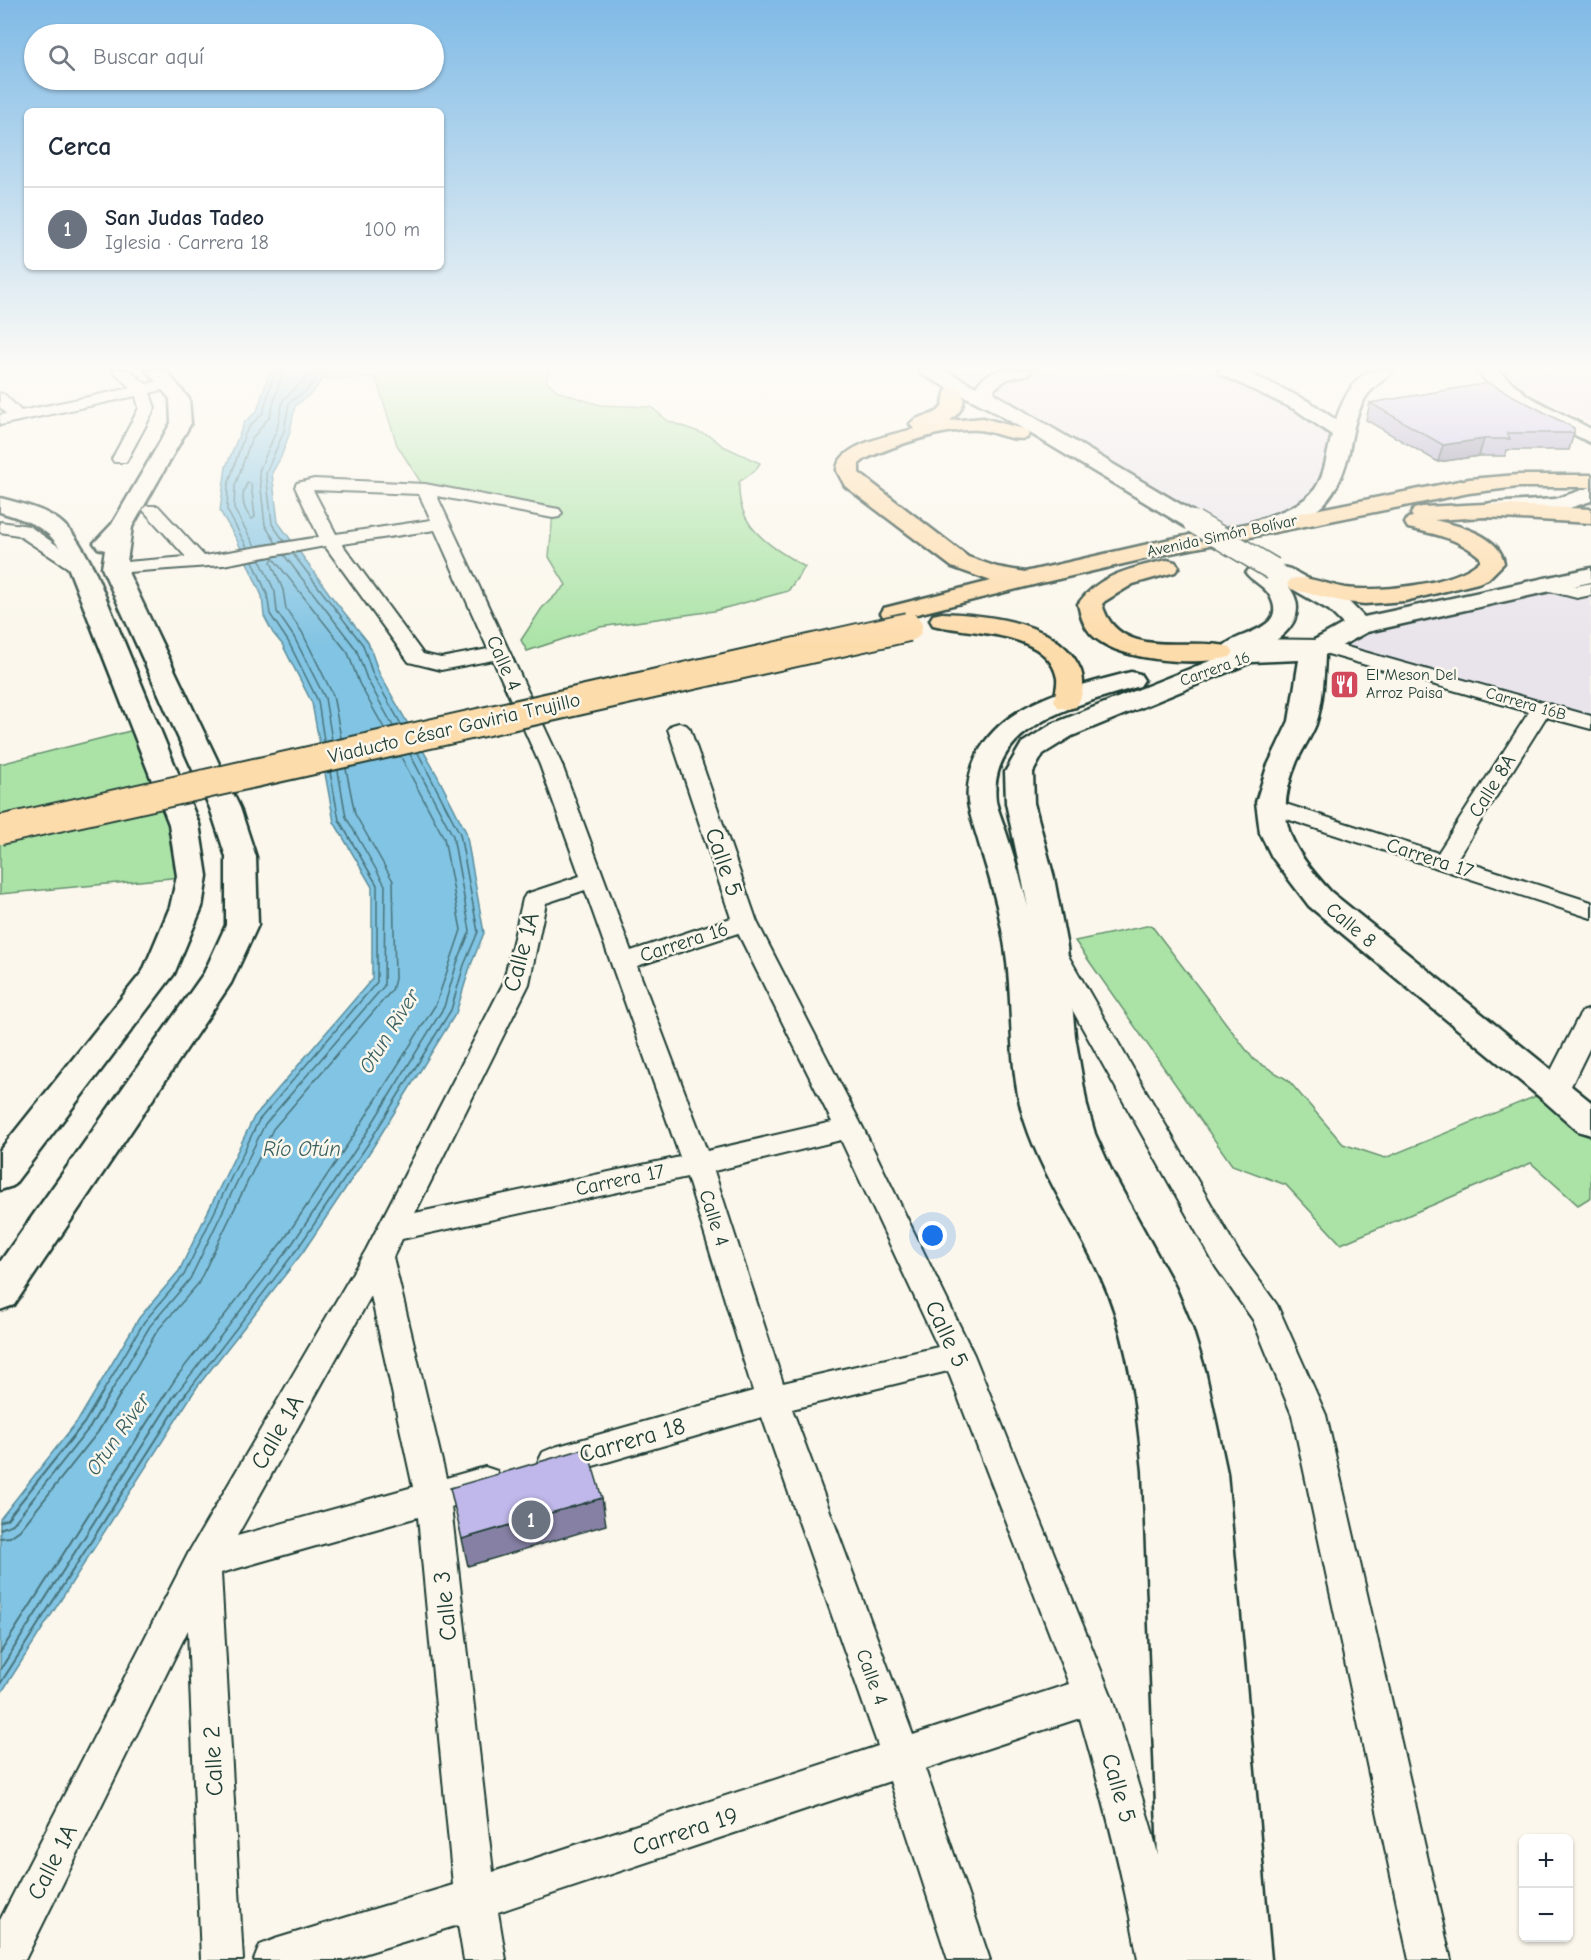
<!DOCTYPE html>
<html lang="es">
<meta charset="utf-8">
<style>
body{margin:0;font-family:"Comic Neue",sans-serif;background:#f2f2f3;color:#1f2937}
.controls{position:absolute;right:18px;bottom:18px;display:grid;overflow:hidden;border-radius:9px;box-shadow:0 2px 4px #0004}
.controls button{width:54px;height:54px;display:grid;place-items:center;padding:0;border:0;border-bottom:2px solid #e0e1e3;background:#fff;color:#1f2937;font:30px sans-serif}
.you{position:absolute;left:933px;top:1236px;width:21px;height:21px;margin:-15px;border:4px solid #fff;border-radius:50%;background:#1a73e8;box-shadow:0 0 0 9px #1a73e833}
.badge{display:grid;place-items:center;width:39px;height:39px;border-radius:50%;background:#d1495b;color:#fff;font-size:20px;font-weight:700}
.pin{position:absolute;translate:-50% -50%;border:3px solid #fff;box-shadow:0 2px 6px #0006}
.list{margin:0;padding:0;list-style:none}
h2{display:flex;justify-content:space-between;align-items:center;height:78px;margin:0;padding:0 24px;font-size:26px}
h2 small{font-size:20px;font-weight:400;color:#747a83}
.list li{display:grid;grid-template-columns:39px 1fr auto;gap:18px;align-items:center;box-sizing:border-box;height:84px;padding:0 24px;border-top:2px solid #e0e1e3}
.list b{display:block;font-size:22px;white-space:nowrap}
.list p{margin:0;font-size:20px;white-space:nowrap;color:#747a83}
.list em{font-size:20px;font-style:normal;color:#747a83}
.icon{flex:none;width:33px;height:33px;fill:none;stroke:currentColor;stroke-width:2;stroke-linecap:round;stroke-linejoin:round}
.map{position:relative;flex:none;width:1591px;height:1960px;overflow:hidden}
.search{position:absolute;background:#fff;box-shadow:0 2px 4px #0004;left:24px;top:24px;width:420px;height:66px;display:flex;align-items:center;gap:15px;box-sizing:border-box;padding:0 21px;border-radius:33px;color:#747a83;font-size:22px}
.panel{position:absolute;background:#fff;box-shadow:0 2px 4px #0004;left:24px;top:108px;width:420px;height:162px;border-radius:9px}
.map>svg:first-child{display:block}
.built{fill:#e9e4eb}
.green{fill:#abe3a7;stroke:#65906e;stroke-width:1.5}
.water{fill:#82c4e3;stroke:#5a8e9d;stroke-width:1.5}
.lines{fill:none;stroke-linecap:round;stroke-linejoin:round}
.shore-far1{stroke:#47737a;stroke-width:1.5}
.shore{stroke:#47737a;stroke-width:2}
.street-casing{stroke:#1f3d34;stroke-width:4}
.secondary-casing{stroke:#1f3d34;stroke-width:5}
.primary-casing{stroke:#1f3d34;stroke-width:5}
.street{fill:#fbf7ec;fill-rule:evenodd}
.secondary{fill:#fbf7ec;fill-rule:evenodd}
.primary{fill:#fddcac;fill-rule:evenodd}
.secondary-bridge-casing{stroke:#1f3d34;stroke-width:25;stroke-linecap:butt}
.primary-bridge-casing{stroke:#1f3d34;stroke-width:32;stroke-linecap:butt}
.secondary-bridge{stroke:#fbf7ec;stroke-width:22}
.primary-bridge{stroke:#fddcac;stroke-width:28}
.wall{fill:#a59ec9;stroke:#1f3d34;stroke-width:1.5}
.shaded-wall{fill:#8681a4;stroke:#1f3d34;stroke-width:1.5}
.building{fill:#c0b8ea;stroke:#1f3d34;stroke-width:1.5}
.labels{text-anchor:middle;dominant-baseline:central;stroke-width:5;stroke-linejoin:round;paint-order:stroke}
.far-street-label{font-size:16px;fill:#1f3d34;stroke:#fbf7ec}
.far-poi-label{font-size:16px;fill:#1f3d34;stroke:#fbf7ec;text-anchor:start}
.street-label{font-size:20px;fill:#1f3d34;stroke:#fbf7ec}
.water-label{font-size:21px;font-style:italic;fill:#385f60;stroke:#fbf7ec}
.near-street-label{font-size:24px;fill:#1f3d34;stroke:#fbf7ec}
</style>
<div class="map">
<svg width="1591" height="1960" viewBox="0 0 1591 1960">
<rect width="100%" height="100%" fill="#fbf7ec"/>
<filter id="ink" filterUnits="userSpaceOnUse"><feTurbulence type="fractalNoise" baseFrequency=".0167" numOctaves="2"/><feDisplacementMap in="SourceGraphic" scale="12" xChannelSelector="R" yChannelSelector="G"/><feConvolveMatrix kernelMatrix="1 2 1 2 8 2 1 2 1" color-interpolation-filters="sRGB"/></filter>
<g filter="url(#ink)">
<path class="built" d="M928,370H1227L1343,434L1320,498L1218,536L986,396L997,376L955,384Z
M1490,370H1591V423Z
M1545,584L1591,589V723L1322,646L1359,626Z"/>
<path class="green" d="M330,370H550L546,381L559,392L600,405L651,407L668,421L710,436L723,446L760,463L755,471L739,482C736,528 770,546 805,567L788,591L714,611L600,627L527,651L521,640L542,608L566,585L549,557L553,513L425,489L397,445L376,378L324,379Z
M146,727L192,876L0,894V764Z
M1151,925L1254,1060L1288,1080L1343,1144L1385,1158L1541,1094L1591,1138V1197L1578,1205L1531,1163L1341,1244L1286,1185L1232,1165L1075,941Z"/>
<path class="water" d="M270,370H330L311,394L295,406L290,432L281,457L272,473L278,522L331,596L368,642L379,673L437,775L466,832L484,933L470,967L456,1013L373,1147L303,1252L197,1387L0,1695V1519L79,1419L139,1318L179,1271L254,1117L372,979V887L334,822L312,703L282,644L273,633L264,616L262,596L237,540L220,511L226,467L244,423L257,411Z"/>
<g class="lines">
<path class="shore-far1" d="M248,482L251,484L255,517L252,519C242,509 240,494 248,482Z
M284,541L272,524L266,473L284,431L289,403L307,390L323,370
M276,543L265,525L259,471L277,429L283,400L314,370
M255,546L234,509L235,486L251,440L270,416L283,370
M247,547L227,510L228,485L244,436L249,427L263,413L275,370
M293,554L363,645L373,675L401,724
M284,555L356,649L367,679L393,726
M260,560L275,592L277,612L294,637L325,698L332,740
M253,561L267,594L270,614L288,641L318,701L324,741
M341,738L333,695L302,632L286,609L283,590L271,562L273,558L348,653L359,683L384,728
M101,1395L144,1322L184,1275L259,1120L377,982V885L339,820L330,772
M109,1395L150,1326L190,1279L265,1124L384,986L385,885L346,817L338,771
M120,1395L157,1331L198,1284L273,1129L392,990L395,979L393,881L355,814L346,769
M165,1395L178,1375L285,1238L354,1135L436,1004L461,930L444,838L401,757
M175,1395L292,1244L362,1140L444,1007L457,963L470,931L453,836L410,754
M185,1395L298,1248L368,1144L451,1010L464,965L478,932L460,834L418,753"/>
<path class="shore" d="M0,1522L7,1519L84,1423L102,1393
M0,1529L13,1524L90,1427L110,1393
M0,1538L10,1537L20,1530L98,1432L121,1393
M0,1653L166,1393
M0,1670L176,1393
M0,1684L186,1393"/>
<defs>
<path id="street" d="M112,370H129L146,384L169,379L177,384L174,387L150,393L155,408L126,462H114L112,459L139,408L136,396L0,425V415L6,414L0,407V393L5,395L21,411L131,388Z
M314,479L425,484L553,508L559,509L562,513L559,517L553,518L437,496L562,765L631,951L731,918L668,729L672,725L679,723L686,725L690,729L757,922L863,1128L974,1355L1111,1695L1151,1827L1170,1902L1180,1960H1138C1124,1877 1103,1798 1080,1718L925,1769L990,1960H948L890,1781L498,1912L506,1960H464L458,1925L344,1960H254L260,1945L275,1939L453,1885L418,1517L221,1573L243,1960H201L188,1630L25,1960H0V1920L190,1550L366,1250L503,984L523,899L526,894L580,876L540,765L493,660L441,670L409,662L325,546L223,565L114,573L108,572L105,568L108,564L114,563L186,557L143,510L146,506H158L204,556L319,537L295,487L297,483ZM313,490L419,494L431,520L336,534ZM435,530L488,649L441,658L423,654L342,544ZM585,890L680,1157L415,1213L529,984L546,903ZM738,933L832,1122L707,1151L637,966ZM841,1140L938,1347L783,1383L714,1171ZM687,1177L753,1391L555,1447L543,1452L538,1462L543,1472L555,1477L762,1417L878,1746L493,1872L451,1507L497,1493L502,1482L497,1471L485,1467L446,1478L393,1257L402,1239ZM371,1296L413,1487L237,1536ZM948,1371L1069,1684L913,1735L792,1409Z
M0,522L29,526L91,569L88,573H76L18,535L0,532Z
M1545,578L1577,586L1591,583V595L1577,598L1538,588L1536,584L1538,580Z
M1249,639L1322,640L1591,716V729L1546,717L1457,859L1591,902V918L1262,811L1259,806L1262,801L1270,799L1438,853L1529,712L1321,652L1242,649L1239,645L1242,641Z
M1053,944L1062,946L1066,952L1238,1251L1277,1305L1326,1415L1451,1960H1409L1292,1415L1253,1320L1216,1267L1040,952L1044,946Z
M1591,1009V1045L1569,1090L1565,1097L1555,1100L1545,1097L1541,1090L1578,1018L1582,1012Z"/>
<path id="secondary" d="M146,370H166L189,399L191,423L132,527L126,568L240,808L256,857L258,925L231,983L14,1305L0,1310V1262L204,973L226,925V857L210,808L102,568L105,550L98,548L94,543L112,524L171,423L170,399Z
M919,370H944L976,387C989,366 1009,370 1031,370L1029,374L1007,379L994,389L995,394L1202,517L1205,522L1202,527L1194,529L1186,527L988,408L921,374Z
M1218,370H1243L1310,402L1336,420C1341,404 1352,380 1368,372C1374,369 1385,370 1392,370C1384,382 1371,387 1364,400C1355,416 1352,435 1349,452C1336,507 1310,522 1257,535L1249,533L1246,528L1249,523C1270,515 1301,508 1315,489C1325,475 1327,452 1332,435L1296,410L1220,374Z
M1477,370H1497L1528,396L1591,429V443L1514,405L1490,386Z
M1591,487V501L1557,512L1491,517L1483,515L1480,510L1483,505L1491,503L1555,499Z
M0,498C55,512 68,518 94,569L199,824L207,876L202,907L174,974L13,1186L0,1190V1150L143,971L170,907L177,876L169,824L63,554C51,528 26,520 0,512Z
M1258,566L1272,572L1282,567L1290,569L1347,600L1364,617L1591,568V582L1367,632L1325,655C1324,678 1323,703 1316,724C1311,737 1303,748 1297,761C1272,820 1291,848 1331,892L1591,1102V1135L1578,1131L1542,1099L1309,906L1272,857L1260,833L1256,802L1267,767L1289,721L1299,660L1252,662L1072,736L1043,754L1033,772L1034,803L1054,878L1067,947L1075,1036L1087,1106L1095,1134L1112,1172L1175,1287L1191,1325L1205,1370L1227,1473L1271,1960H1162L1143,1471C1137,1411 1130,1350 1108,1293C1084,1234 1045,1183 1025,1122C1006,1064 1015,1001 1004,941C999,909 990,878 980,847C976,832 970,817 968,802C966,784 972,763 981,748C1009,700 1081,685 1131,672L1140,674L1144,680L1140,686C1084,703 987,723 996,801C998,811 1003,822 1006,832C1014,857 1022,882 1028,907L1006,803L1005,772L1022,743L1052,724L1227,654L1222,648C1233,632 1290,631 1270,596C1265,586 1253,582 1246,573L1250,568ZM1289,587L1329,610L1343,624L1307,644L1266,646C1290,634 1308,612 1289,587Z"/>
<path id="primary" d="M954,387L961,389C968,401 960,414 949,421L983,418L1027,430L1030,434L1027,438C1011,442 994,431 978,430C944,428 896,445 865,459L859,464V473L968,557L997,567L1025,572L1166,540L1469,479L1518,475H1591V487H1518L1469,493L1166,554L1037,584L893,620L884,618L881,613L884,608L991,581L952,567L845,486L837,471C836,445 894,434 914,429L910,424C917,414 934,418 941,408C945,402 943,395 947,389Z
M1485,504L1591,509V523L1485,517L1434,520C1457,525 1500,535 1504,563L1488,579L1478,583L1405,601L1365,604L1345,602L1291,589L1287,584L1291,579C1308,575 1327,585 1345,588C1380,592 1454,585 1480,561V557C1458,538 1435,534 1408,528L1405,523L1408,518L1413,517L1411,514L1414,509L1422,507Z
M1167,560L1175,562L1179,567L1175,572L1133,584L1105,601L1102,604C1118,662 1188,636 1230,647L1234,652L1230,657C1196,666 1126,661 1098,640C1085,631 1081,618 1078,604C1099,574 1133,568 1167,560Z
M942,613C988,615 1062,622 1081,671C1085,682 1083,697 1076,707L1067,709L1058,707L1054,701C1055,694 1058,685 1057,678C1048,630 968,634 933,625L930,620L933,615Z"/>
</defs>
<use href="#street" class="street-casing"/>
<use href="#secondary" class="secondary-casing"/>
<use href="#primary" class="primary-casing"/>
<use href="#street" class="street"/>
<use href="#secondary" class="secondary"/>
<use href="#primary" class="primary"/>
<defs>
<path id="secondary-bridge" d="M1194,522L1273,569"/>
<path id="primary-bridge" d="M0,830L908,627"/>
</defs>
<use href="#secondary-bridge" class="secondary-bridge-casing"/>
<use href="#primary-bridge" class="primary-bridge-casing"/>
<use href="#secondary-bridge" class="secondary-bridge"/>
<use href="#primary-bridge" class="primary-bridge"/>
</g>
<path class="wall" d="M1370,403L1574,433L1569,450H1507L1505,456H1479L1438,462L1366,420Z"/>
<path class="shaded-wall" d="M1484,439L1479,456L1438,462L1443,445Z
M602,1498L606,1525L468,1566L462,1539Z"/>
<path class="building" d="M1489,383L1574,428V433H1507L1510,439H1484L1443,445L1370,403Z
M587,1448L602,1498L462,1539L450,1488Z"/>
</g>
<linearGradient id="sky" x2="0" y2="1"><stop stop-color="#7fbae6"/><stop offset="0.57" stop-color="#fdfbf6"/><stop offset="1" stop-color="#fdfbf6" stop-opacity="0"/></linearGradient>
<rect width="1591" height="645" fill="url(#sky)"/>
<defs>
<symbol id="restaurant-square" viewBox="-11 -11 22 22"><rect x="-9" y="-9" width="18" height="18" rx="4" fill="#d1495b" stroke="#fbf7ec"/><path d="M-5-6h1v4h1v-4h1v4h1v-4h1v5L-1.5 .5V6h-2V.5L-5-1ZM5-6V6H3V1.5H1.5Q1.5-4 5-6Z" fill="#fff"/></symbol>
</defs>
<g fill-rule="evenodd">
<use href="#restaurant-square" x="1328" y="668" width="33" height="33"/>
</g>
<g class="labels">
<g class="far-street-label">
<text transform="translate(1222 536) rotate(-12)">Avenida Simón Bolívar</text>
<text transform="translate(1215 669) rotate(-20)">Carrera 16</text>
<text transform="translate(1526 704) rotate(16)">Carrera 16B</text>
</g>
<g class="far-poi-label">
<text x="1366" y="675">El Meson Del<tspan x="1366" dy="18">Arroz Paisa</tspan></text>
</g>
<g class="street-label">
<text transform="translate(504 663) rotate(66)">Calle 4</text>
<text transform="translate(454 728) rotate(-13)">Viaducto César Gaviria Trujillo</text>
<text transform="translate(1492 786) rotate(-58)">Calle 8A</text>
<text transform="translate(1430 858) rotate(18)">Carrera 17</text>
<text transform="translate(1351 925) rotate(40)">Calle 8</text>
<text transform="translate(684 942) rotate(-18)">Carrera 16</text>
<text transform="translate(620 1180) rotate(-12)">Carrera 17</text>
<text transform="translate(714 1218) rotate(72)">Calle 4</text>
<text transform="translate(872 1677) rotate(70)">Calle 4</text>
</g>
<g class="water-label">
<text transform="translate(389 1031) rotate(-58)">Otun River</text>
<text x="302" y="1149">Río Otún</text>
<text transform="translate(118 1434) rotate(-55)">Otun River</text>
</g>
<g class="near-street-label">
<text transform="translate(724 862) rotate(71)">Calle 5</text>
<text transform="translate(521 952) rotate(-75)">Calle 1A</text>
<text transform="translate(947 1334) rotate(65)">Calle 5</text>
<text transform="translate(277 1432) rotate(-60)">Calle 1A</text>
<text transform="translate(632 1440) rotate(-16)">Carrera 18</text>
<text transform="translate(445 1606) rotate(-96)">Calle 3</text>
<text transform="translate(213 1761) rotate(-93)">Calle 2</text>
<text transform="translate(1119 1788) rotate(74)">Calle 5</text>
<text transform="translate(685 1831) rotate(-18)">Carrera 19</text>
<text transform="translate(52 1862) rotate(-63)">Calle 1A</text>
</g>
</g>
</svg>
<div class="controls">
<button>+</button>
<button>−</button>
</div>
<div class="you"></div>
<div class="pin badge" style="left:531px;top:1520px;background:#6b7280">1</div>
<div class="search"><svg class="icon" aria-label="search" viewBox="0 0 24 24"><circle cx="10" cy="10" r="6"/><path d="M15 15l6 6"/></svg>Buscar aquí</div>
<section class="panel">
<h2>Cerca<small></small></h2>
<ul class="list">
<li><span class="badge" style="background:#6b7280">1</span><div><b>San Judas Tadeo</b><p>Iglesia · Carrera 18</p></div><em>100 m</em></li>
</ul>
</section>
</div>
